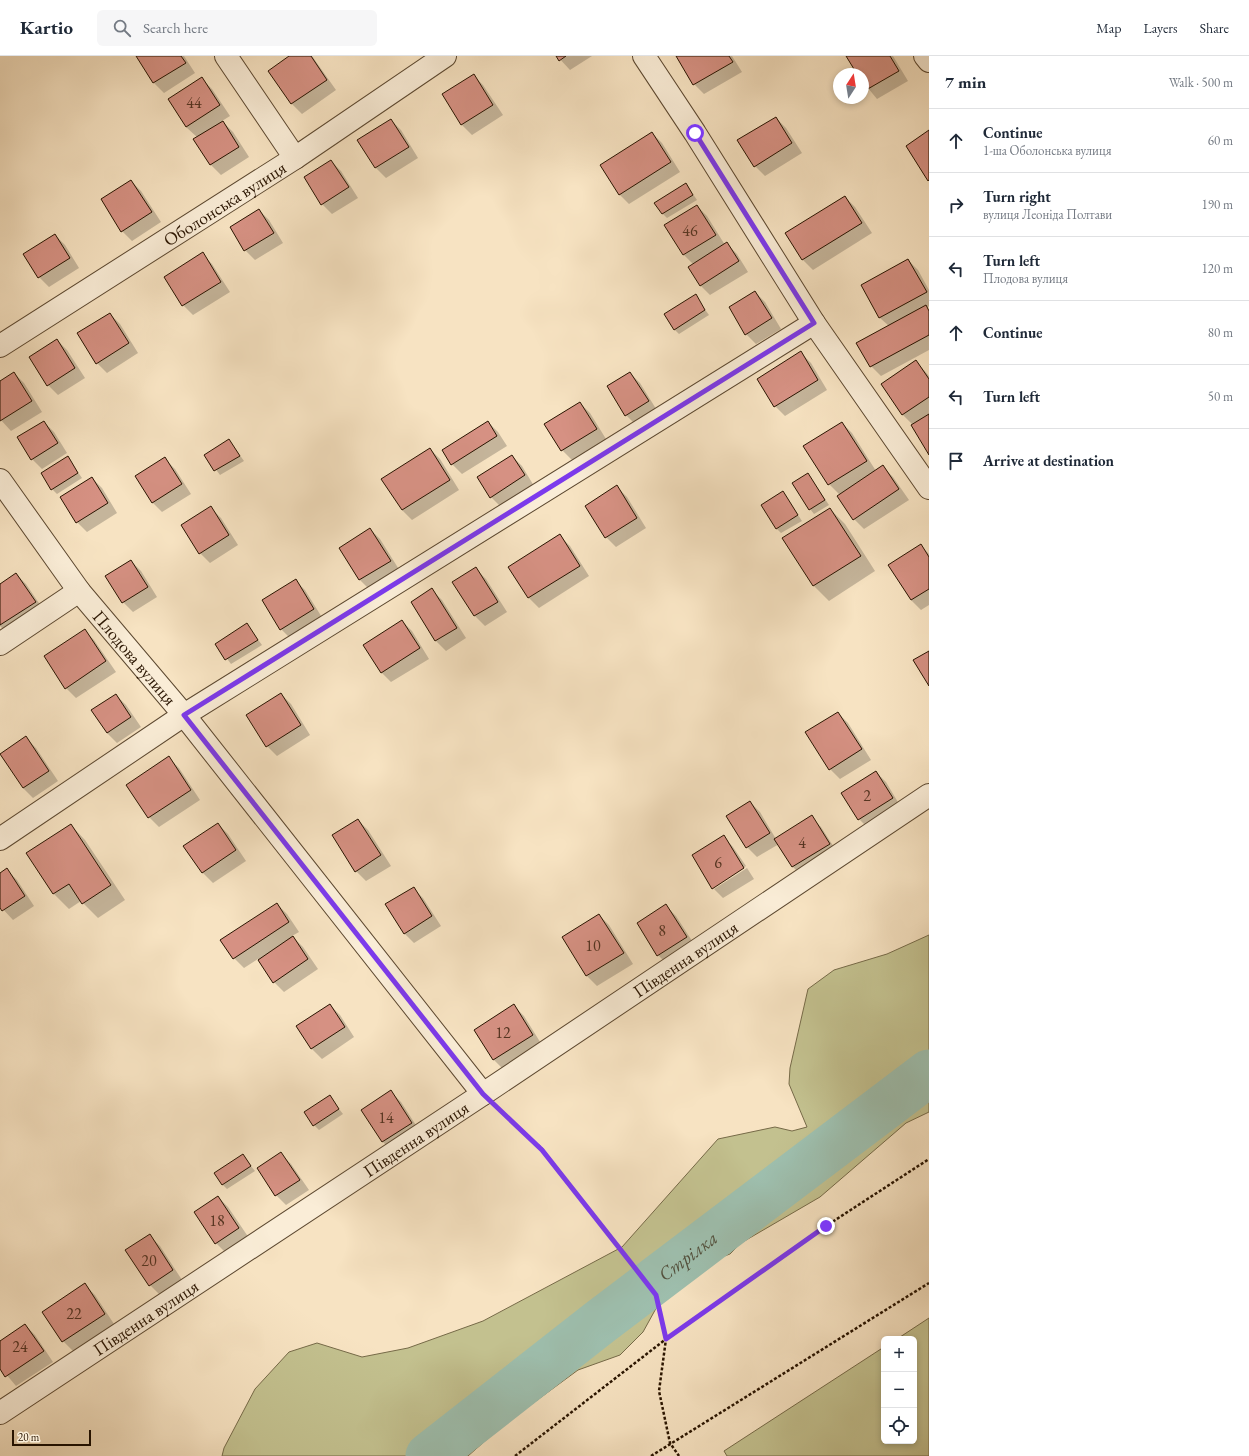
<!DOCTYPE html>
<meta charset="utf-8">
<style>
body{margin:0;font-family:"EB Garamond",serif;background:#f6f6f7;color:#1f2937}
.controls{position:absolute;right:12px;bottom:12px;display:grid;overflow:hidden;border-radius:6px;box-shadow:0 2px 6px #0003}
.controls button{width:36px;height:36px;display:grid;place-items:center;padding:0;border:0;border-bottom:1px solid #e0e1e3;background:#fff;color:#1f2937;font:20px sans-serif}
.compass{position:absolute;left:833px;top:12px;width:36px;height:36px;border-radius:50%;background:#fff;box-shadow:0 2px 6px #0003;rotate:12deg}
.scale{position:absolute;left:12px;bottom:10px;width:79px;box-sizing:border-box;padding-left:4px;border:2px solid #291400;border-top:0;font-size:11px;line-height:14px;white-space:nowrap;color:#291400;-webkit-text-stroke:3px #faedd7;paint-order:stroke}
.stop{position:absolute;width:12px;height:12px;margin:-9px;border:3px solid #7c3aed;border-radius:50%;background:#fff}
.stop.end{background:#7c3aed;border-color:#fff;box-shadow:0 1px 4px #0008}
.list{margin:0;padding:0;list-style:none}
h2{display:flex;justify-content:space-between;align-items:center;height:52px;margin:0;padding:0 16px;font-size:17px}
h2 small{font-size:13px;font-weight:400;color:#747a83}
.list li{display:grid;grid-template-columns:26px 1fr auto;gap:12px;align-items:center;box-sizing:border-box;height:64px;padding:0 16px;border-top:1px solid #e0e1e3}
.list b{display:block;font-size:15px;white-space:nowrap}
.list p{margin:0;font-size:13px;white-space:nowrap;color:#747a83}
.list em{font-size:13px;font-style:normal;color:#747a83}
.icon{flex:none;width:22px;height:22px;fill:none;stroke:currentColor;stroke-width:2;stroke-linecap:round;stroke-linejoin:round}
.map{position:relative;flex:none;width:929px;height:1400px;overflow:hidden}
header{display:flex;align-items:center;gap:24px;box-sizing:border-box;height:56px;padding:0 20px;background:#fff;border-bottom:1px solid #e0e1e3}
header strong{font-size:19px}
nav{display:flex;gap:22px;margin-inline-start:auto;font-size:14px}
.search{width:280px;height:36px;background:#f6f6f7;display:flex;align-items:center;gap:10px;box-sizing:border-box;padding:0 14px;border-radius:6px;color:#747a83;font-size:15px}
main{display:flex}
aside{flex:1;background:#fff}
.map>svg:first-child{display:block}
.green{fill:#c3c18f;stroke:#766a48}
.shadow{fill:#0003}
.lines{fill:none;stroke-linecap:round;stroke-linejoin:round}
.river{stroke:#9ebfae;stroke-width:47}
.building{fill:#d69183;stroke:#291400}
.minor-casing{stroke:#5c4830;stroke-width:24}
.path{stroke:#291400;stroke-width:2.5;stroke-dasharray:3 2;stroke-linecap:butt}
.minor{stroke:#faedd7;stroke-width:22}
.route{stroke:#7c3aed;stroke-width:5}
.labels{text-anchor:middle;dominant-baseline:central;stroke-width:4;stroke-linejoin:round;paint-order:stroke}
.number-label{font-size:16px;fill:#543321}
.street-label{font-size:18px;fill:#291400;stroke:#faedd7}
.water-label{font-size:19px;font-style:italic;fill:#52503d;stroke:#faedd7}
</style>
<header>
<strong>Kartio</strong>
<div class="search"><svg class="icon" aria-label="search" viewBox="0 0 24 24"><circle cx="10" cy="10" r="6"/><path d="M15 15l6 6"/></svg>Search here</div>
<nav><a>Map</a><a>Layers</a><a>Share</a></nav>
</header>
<main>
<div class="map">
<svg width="929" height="1400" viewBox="0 0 929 1400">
<rect width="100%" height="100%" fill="#f7e3c2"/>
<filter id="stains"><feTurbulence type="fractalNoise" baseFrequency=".005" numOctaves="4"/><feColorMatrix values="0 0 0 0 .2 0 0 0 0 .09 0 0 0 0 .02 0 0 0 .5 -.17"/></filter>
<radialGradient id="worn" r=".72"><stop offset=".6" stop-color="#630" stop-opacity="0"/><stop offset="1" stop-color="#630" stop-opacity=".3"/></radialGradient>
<path class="green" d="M929,879V1056L906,1067L820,1141L741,1187L730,1198L675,1218L643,1276L620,1299L578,1314L502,1370L468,1400H222L224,1392L255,1333L289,1296L317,1287L362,1301L408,1292L483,1265L622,1191L718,1083L775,1071L792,1075L807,1071L789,1028L790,1012L808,933L834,914L887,898Z
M929,1262V1400H727L724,1395L884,1291V1385H914V1283H897Z"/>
<path class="shadow" d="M138,0H184L195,17L164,37L154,27Z
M291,0H312L336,34L302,58L292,48L269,15Z
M557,0H592L570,14Z
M678,0H732L742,16L704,38L694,28Z
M847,0H893L908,25L877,43L863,26V18H858Z
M473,19L483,29L503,59L472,79L462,69L443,38Z
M202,23L212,33L230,60L222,65L233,76L249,101L221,119L211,109L198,82L186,71Z
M776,62L786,72L802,97L765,120L755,110Z
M391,64L401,74L418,102L386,122L376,112L358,84Z
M652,77L662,87L680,116L629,148L619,138Z
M331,105L341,115L358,142L332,158L322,148Z
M131,125L141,135L161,166L132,185L122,175Z
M686,128L697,144L667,162L662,157Z
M845,141L855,151L872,177L813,214L803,204L786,178Z
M697,150L707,160L725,189L727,188L737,198L748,216L710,239L700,229L694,209L683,198Z
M259,154L269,164L283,187L255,204L245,194Z
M55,179L65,189L79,212L49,231L39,221Z
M202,198L212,208L230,236L193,259L183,249Z
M908,204L918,214L929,234V250L927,252L929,254V294L881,320L871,310L889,270L880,262L862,229Z
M755,236L765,246L781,273L756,288L746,278Z
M695,240L709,259L679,278L674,273Z
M110,258L120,268L138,297L107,317L97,307Z
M57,284L67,294L85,322L58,339L48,329Z
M801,297L811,307L827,334L785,360L775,350Z
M916,305L929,320V397L912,368L903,359L882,328Z
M14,317L24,327L42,356L11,375L0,363V326Z
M630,317L640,327L658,356L636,369L626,359L608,330Z
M580,347L590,357L606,383L572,404L562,394Z
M44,366L54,376L67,397L42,413L32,403Z
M488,366L498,376L507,390L462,418L452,408Z
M842,367L852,377L876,415L883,411L893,421L909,444L864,473L854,463L840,439L829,428Z
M229,384L244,405L220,419L205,399Z
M430,393L440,403L459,434L412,464L402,454Z
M512,400L522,410L534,430L501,451L491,441Z
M68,402L82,422L57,438L52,433Z
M165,403L175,413L191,438L162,456L152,446Z
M808,418L829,449L814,458L810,453Z
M92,422L102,432L117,457L87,476L77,466Z
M617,431L627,441L646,472L616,491L606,481Z
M783,436L802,465L781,477L776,472Z
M211,452L221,462L238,489L210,507L200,497Z
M830,453L845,468L875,515L829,545L814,530L784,482Z
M370,473L380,483L400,515L370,534L360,524L340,492Z
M560,480L570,490L589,520L539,552L529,542L510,511Z
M921,490L929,498V549L921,554L911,544L890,509Z
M131,505L141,515L157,541L133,556L123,546Z
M476,513L486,523L507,556L485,570L475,560L454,526Z
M16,518L26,528L45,556L9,579L0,570V529Z
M295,524L305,534L323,563L291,583L281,573Z
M432,534L442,544L466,582L446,595L436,585L412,546Z
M402,565L412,575L429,603L391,626L381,616Z
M247,569L262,589L231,608L216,588Z
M84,574L94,584L116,616L76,642L66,632Z
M281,638L291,648L310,679L277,700L267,690Z
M116,639L126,649L141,671L117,687L107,677L92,654Z
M838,657L848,667L871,704L840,723L830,713Z
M26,682L36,692L58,725L33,742L23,732Z
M169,702L179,712L200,744L159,771L149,761Z
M876,716L886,726L902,753L869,773L859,763Z
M750,746L760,756L776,783L811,761L821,771L839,799L803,821L793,811L779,788L757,801L747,791Z
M358,764L368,774L391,810L366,825L356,815Z
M218,768L228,778L246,805L213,827L203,817L185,790Z
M71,769L85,784L125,844L98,862L81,845L69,853L54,838L27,797Z
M724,781L733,791L746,810L714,830V833L747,812L754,823L723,842L713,832Z
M7,814L17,824L34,850L13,864L0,850V818Z
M413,832L423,842L441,870L414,887L404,877Z
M277,848L287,858L299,876L292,880L303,891L318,913L284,936L274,926L258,903L244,912L234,902Z
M666,850L676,860L696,891L668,909L658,899Z
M599,859L609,869L633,908L597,930L587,920L563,881Z
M330,949L340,959L354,981L322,1003L312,993L297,971Z
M514,950L524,960L542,989L503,1013L493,1003Z
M391,1036L401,1046L421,1077L393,1096L383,1086L362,1055Z
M329,1040L343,1058L319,1074L314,1069Z
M281,1098L291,1108L309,1134L286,1149L276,1139L258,1112Z
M242,1099L255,1115L227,1133L222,1128Z
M218,1141L228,1151L249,1182L226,1197L216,1187Z
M150,1180L160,1190L182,1224L160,1239L150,1229Z
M85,1229L95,1239L114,1268L73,1295L63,1285Z
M25,1269L35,1279L53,1306L16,1330L0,1311V1286Z"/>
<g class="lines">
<path class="river" id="s1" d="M429,1400L600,1266L929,1017"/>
</g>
<path class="building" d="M136,0H181L186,7L153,27Z
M289,0H311L327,24L291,48L268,15Z
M556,0H566L559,5Z
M676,0H729L733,6L693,29Z
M846,0H890L899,15L866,34L863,28V18H857Z
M474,18L493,49L461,69L442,38Z
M202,21L220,49L186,71L168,43Z
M776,61L792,87L754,111L737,84Z
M391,63L409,91L375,112L357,84Z
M223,65L239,91L210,109L193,83Z
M929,74V124L928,125L906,90Z
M652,76L671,106L619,139L600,109Z
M331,104L349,131L321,149L304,121Z
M131,124L152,156L121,176L101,143Z
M686,127L693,139L662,158L654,147Z
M845,140L862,167L802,204L785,177Z
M697,149L716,179L683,199L664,169Z
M259,153L274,177L244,195L230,171Z
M55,178L70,202L38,222L23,198Z
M727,186L739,205L700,230L688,211Z
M203,196L221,226L182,250L164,221Z
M908,203L927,236L879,262L861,229Z
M755,235L772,262L745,279L729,251Z
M696,238L705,254L674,274L664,258Z
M926,249L929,255V279L870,311L856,287Z
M110,257L129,287L96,308L77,277Z
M57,283L75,312L47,330L29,301Z
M801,295L818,324L774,351L757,323Z
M916,304L929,323V341L902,359L881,328Z
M14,316L32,345L0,365V325Z
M630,316L649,345L625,360L607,330Z
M580,346L597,373L561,395L544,368Z
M929,358V399L911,369Z
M44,365L58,387L31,404L17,381Z
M488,365L497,380L451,409L442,394Z
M842,366L867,405L828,429L803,390Z
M229,383L240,400L214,415L204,399Z
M430,392L450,424L402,454L381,423Z
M512,399L525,419L490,442L477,421Z
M68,400L78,417L51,434L41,417Z
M165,401L182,428L152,447L135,420Z
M883,409L899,433L853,464L837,440Z
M808,417L825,444L809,454L792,427Z
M92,421L108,447L76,467L60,441Z
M617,429L637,462L605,482L585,450Z
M783,435L798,459L776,473L761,449Z
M211,450L229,479L199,498L181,469Z
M830,452L861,500L813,530L782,482Z
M370,472L391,505L359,524L339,492Z
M560,478L580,510L528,542L508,511Z
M921,488L929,501V533L911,544L888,509Z
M131,504L148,531L122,547L105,520Z
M476,511L498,546L474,560L452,526Z
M16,517L36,546L0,569V528Z
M296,523L314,553L280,574L262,544Z
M432,532L457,572L435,585L411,546Z
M402,564L420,592L381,617L363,589Z
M247,567L258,584L225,604L215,588Z
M85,573L106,605L65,633L44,600Z
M929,595V630L913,604Z
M281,637L301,669L266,691L246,659Z
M116,638L131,661L107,677L91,654Z
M838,656L862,693L829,714L805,676Z
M26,680L49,715L23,732L0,698Z
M169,700L191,734L148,762L126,729Z
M876,715L893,742L858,764L841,737Z
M750,745L770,777L746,792L726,760Z
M812,759L830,788L792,811L774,783Z
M358,763L381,799L355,816L332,779Z
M218,767L236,794L202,817L183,790Z
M71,768L111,829L82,848L69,828L53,838L26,797Z
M724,779L744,812L712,833L692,799Z
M7,812L25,840L2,855L0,852V817Z
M414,831L432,860L404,878L385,848Z
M277,847L289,866L233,903L220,884Z
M666,848L687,881L657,900L637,867Z
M599,858L624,897L586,920L562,881Z
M293,880L308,903L273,927L258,904Z
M330,948L345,971L311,993L296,970Z
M514,948L533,979L493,1004L474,974Z
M391,1034L412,1067L382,1086L361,1054Z
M330,1039L339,1053L313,1070L304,1056Z
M281,1096L300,1124L275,1140L257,1112Z
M243,1098L251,1110L222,1129L214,1117Z
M218,1140L239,1172L215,1188L194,1156Z
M150,1178L173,1214L149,1230L125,1194Z
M85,1227L105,1258L62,1286L42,1256Z
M25,1268L44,1295L5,1321L0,1313V1285Z"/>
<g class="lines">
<defs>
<g id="minor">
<path d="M226,0L295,102"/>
<path d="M644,0L695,77L814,267L929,432"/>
<path d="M925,0L929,5"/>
<path id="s2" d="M0,290L295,102L445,0"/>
<path id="s3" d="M0,424L79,535L184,659L483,1038"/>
<path d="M0,588L79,535"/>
<path d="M0,783L184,659L814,267"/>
<path id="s4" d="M0,1357L483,1038L929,739"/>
</g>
</defs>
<use href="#minor" class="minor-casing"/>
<path class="path" d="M501,1055L542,1093L656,1239L666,1283L659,1335L670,1387L679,1400
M515,1400L666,1283L826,1170L929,1103
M651,1400L929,1227"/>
<use href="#minor" class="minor"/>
</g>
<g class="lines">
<path class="route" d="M695,77L814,267L184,659L483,1038L542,1094L635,1212L656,1239L666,1283L826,1170"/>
</g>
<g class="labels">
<g class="number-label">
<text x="194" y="46">44</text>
<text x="690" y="174">46</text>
<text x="867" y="739">2</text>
<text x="802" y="786">4</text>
<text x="718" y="806">6</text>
<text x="662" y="874">8</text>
<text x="593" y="889">10</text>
<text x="503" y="976">12</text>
<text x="386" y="1061">14</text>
<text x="217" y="1164">18</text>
<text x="149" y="1204">20</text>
<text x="74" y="1257">22</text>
<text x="20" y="1290">24</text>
</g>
<g class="street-label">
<text stroke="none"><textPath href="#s2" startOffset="266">Оболонська вулиця</textPath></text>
<text stroke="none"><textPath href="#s3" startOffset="223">Плодова вулиця</textPath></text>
<text stroke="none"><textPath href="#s4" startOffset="822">Південна вулиця</textPath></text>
<text stroke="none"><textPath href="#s4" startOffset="498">Південна вулиця</textPath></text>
<text stroke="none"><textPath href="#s4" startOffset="174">Південна вулиця</textPath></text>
</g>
<g class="water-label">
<text stroke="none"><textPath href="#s1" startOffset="327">Стрілка</textPath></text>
</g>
</g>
<rect width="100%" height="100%" filter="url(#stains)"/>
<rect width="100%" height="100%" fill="url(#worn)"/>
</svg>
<div class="controls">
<button>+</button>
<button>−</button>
<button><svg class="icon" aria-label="locate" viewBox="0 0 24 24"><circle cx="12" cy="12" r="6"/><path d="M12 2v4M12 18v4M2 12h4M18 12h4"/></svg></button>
</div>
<svg class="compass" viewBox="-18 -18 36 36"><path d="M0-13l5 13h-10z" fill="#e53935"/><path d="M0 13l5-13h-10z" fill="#747a83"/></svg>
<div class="scale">20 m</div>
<div class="stop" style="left:695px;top:77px"></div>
<div class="stop end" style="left:826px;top:1170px"></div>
</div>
<aside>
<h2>7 min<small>Walk · 500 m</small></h2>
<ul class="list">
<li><svg class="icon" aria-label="ahead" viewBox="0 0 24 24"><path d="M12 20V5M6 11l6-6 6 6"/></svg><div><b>Continue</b><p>1-ша Оболонська вулиця</p></div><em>60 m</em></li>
<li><svg class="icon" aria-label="right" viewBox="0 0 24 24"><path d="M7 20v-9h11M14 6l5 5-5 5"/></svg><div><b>Turn right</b><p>вулиця Леоніда Полтави</p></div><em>190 m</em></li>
<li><svg class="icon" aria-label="left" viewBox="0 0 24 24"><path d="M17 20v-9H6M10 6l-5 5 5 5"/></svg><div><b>Turn left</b><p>Плодова вулиця</p></div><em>120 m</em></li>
<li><svg class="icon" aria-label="ahead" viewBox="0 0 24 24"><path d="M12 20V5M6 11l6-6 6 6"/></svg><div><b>Continue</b></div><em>80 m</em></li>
<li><svg class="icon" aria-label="left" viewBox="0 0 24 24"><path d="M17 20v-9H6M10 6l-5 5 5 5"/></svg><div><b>Turn left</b></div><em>50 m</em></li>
<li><svg class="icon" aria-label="arrive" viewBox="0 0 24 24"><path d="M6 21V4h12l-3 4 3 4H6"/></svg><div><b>Arrive at destination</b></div></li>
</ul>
</aside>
</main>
